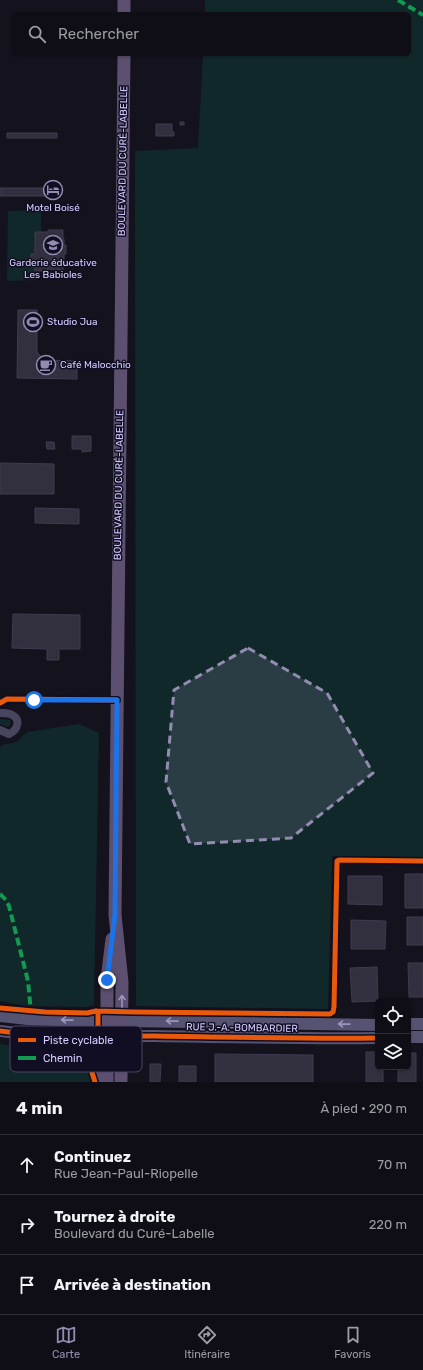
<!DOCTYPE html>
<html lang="fr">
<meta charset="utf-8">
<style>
body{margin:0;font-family:Rubik,sans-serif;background:#1d1c23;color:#f1f3f6}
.controls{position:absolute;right:12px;bottom:12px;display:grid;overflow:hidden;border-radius:6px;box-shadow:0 1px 3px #0004}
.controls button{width:36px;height:36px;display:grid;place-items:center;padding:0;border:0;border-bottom:1px solid #2f2e35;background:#0f0e16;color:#f1f3f6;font:20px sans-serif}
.stop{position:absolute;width:12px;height:12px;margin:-9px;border:3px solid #1a73e8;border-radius:50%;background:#fff}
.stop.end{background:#1a73e8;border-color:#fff;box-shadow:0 1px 4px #0008}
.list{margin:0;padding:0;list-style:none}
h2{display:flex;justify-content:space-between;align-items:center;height:52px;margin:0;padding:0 16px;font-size:17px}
h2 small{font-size:13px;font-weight:400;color:#9b9ca1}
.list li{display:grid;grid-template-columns:26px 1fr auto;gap:12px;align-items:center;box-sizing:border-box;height:60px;padding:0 16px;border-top:1px solid #2f2e35}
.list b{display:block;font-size:15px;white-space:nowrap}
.list p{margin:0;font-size:13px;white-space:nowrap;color:#9b9ca1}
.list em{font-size:13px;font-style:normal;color:#9b9ca1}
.icon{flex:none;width:22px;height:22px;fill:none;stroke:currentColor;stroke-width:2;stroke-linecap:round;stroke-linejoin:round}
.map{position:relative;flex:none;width:423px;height:1082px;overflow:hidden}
.search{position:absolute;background:#0f0e16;box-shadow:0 1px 3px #0004;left:12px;right:12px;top:12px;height:44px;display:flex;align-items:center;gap:10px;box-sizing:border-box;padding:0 14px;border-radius:6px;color:#9b9ca1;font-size:15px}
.sheet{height:232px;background:#0f0e16}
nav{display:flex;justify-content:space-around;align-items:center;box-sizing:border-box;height:56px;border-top:1px solid #2f2e35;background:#0f0e16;font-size:11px;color:#9b9ca1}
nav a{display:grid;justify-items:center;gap:2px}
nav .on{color:#918cb0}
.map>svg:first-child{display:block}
.green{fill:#11282a}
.building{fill:#32303f;stroke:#403b51}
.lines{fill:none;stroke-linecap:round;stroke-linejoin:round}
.street{stroke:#48465e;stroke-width:8}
.secondary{stroke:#555371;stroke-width:12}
.primary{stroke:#5d4f6f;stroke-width:13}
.quiet{stroke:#139951;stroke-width:4;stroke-dasharray:8 4;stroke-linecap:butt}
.cycleway-casing{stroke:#110d22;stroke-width:8}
.cycleway{stroke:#e8590c;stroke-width:5}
.oneway{stroke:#9f94be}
.oneway2{stroke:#9b96bf}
.route{stroke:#1a73e8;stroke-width:5}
.marked{fill:#918cb0;fill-opacity:0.2;stroke:#918cb0;stroke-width:3;stroke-dasharray:8 5;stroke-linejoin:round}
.labels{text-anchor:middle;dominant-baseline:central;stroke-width:3;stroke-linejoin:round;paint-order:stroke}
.street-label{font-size:10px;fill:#d5cdff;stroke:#110d22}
.poi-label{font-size:10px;fill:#d5cdff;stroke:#110d22}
.key{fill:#110d22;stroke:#4c4764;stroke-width:1}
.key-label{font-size:11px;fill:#d5cdff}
</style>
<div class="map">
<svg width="423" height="1082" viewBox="0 0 423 1082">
<rect width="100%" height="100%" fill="#14121d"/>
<path class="green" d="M205,0H423V857L332,856L328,1009L136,1006L135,151L198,148L203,54H409V14H205Z
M41,210V232H35V254L31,255L30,266L35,267V280L7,281L8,211Z
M0,719L10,720L11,724L8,727L0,724Z
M79,724L99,733L94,1005L87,1007L27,1006L0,1001V748L2,745L16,742L27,732Z
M0,1044L21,1047L61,1048L82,1057L92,1082H0Z"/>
<path class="building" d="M180,122H184V125H180Z
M156,124H172V132H174V136H156Z
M7,133H57V138H7Z
M51,181H55L56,188H57V196H0V188H50Z
M48,230H63V239H64V245H66V254H64V261H63V270L47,269V271H35V267H30L31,254H35V232H48Z
M18,310H37V352L44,360L77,361V379L17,378Z
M72,436H91V451L82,452V449H72Z
M46,442H54L55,449H47Z
M0,463L54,464V494H0Z
M35,508L79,509V524L35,523Z
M13,614L80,615V649H59V660H47V649L12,648Z
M405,874H423V908H405Z
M348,876H382V905L348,904Z
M407,917H423V945H407Z
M351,920L386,921L385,949H351Z
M408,963H423V997H409Z
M377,967L378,1001L352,1002L350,968Z
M366,1052H378V1067H383V1082H366Z
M408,1053H416V1082H398V1067H408Z
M215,1054L313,1055V1082H215Z
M150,1064H161L160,1082H150Z
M179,1066H196V1082H179Z"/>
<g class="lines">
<path class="street" d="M0,713C3,713 7,713 10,714C22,718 18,730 9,734L0,730"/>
<path class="secondary" d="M0,1016L28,1019L57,1020L378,1025
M408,1024H423
M0,1031C51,1038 103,1036 154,1036C229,1037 303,1039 378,1038
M408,1037H423"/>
<path class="primary" d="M124,14V0
M55,1035C85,1048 91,1049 105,1079
M107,1082V980L112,939
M121,1082L122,982L115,915L124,54"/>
<path class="quiet" d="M398,0L423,15
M0,894L6,900L9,906L28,981L31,1012"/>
<defs>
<path id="cycleway" d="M0,703L7,699L117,700
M0,1008L45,1012L87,1013L96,1011L134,1012L330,1014L333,1012L334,1007L337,861L339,860L423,861
M0,1031C51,1038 103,1036 154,1036C229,1037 303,1039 378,1038
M95,1082L89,1063L98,1055V1013L96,1011"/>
</defs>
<use href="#cycleway" class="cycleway-casing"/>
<use href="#cycleway" class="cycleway"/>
</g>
<defs><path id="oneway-shaft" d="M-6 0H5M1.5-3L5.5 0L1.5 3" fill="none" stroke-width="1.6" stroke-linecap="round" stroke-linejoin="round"/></defs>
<use class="oneway" href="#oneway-shaft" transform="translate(122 1001) rotate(-90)"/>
<g class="oneway2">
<use href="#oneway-shaft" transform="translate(67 1020) rotate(-179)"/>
<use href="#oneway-shaft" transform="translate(172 1021) rotate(-179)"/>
<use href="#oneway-shaft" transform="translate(344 1024) rotate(-179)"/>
</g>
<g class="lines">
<path class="route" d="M34,700H117L115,915L107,980"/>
</g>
<path class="marked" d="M248,648L327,693L373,773L291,838L190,844L166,782L174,690Z"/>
<defs>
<symbol id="hotel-ring" viewBox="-11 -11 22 22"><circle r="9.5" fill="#110d22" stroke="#918cb0" stroke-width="1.5"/><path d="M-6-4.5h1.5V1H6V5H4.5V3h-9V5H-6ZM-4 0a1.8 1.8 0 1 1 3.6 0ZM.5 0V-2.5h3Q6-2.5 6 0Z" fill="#918cb0"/></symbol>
<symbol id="school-ring" viewBox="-11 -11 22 22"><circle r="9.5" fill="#110d22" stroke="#918cb0" stroke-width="1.5"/><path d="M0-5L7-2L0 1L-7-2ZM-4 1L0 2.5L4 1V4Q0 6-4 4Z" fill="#918cb0"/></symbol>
<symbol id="stadium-ring" viewBox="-11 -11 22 22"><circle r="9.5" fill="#110d22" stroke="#918cb0" stroke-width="1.5"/><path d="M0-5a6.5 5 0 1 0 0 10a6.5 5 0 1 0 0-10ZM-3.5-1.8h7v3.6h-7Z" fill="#918cb0"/></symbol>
<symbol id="cafe-ring" viewBox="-11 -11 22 22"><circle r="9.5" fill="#110d22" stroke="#918cb0" stroke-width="1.5"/><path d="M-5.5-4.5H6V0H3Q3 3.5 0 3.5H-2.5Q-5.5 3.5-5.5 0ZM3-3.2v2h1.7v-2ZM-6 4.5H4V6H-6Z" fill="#918cb0"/></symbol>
</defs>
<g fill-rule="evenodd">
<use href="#hotel-ring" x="42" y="179" width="22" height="22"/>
<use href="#school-ring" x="42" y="234" width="22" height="22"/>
<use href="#stadium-ring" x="22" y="311" width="22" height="22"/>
<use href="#cafe-ring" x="35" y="354" width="22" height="22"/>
</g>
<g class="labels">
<g class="street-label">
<text transform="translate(123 161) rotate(-89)">BOULEVARD DU CURÉ-LABELLE</text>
<text transform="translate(119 485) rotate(-89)">BOULEVARD DU CURÉ-LABELLE</text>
<text transform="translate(242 1028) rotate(1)">RUE J.-A.-BOMBARDIER</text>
</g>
<g class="poi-label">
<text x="53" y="208">Motel Boisé</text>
<text x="53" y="263">Garderie éducative<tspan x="53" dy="12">Les Babioles</tspan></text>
<text x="47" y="322" text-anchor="start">Studio Jua</text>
<text x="60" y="365" text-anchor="start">Café Malocchio</text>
</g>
</g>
<rect x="10" y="1026" width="132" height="46" rx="6" class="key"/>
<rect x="18" y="1038" width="18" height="4" fill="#e8590c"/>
<rect x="18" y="1056" width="18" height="4" fill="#139951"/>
<g class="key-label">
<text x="43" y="1044">Piste cyclable</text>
<text x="43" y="1062">Chemin</text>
</g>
</svg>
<div class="controls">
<button><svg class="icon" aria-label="locate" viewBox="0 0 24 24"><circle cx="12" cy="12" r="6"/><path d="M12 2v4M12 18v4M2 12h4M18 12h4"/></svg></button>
<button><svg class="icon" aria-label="layers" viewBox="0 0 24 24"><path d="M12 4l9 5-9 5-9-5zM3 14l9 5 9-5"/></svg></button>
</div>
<div class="stop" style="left:34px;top:700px"></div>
<div class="stop end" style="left:107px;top:980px"></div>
<div class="search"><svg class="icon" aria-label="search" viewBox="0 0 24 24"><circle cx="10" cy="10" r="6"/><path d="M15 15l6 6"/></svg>Rechercher</div>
</div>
<section class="sheet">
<h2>4 min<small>À pied · 290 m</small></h2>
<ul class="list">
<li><svg class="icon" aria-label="ahead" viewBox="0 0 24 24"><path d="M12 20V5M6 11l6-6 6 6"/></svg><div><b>Continuez</b><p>Rue Jean-Paul-Riopelle</p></div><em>70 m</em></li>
<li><svg class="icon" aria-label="right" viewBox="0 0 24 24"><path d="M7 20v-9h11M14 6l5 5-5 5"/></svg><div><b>Tournez à droite</b><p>Boulevard du Curé-Labelle</p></div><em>220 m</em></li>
<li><svg class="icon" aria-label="arrive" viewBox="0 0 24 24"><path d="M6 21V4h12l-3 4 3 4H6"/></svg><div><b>Arrivée à destination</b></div></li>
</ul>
</section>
<nav>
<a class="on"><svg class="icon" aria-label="map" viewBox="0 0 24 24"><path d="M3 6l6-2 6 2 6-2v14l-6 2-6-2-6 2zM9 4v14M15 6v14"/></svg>Carte</a>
<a><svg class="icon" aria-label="directions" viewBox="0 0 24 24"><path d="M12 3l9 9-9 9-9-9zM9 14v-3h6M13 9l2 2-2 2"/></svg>Itinéraire</a>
<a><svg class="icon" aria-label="saved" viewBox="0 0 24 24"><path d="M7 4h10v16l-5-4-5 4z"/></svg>Favoris</a>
</nav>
